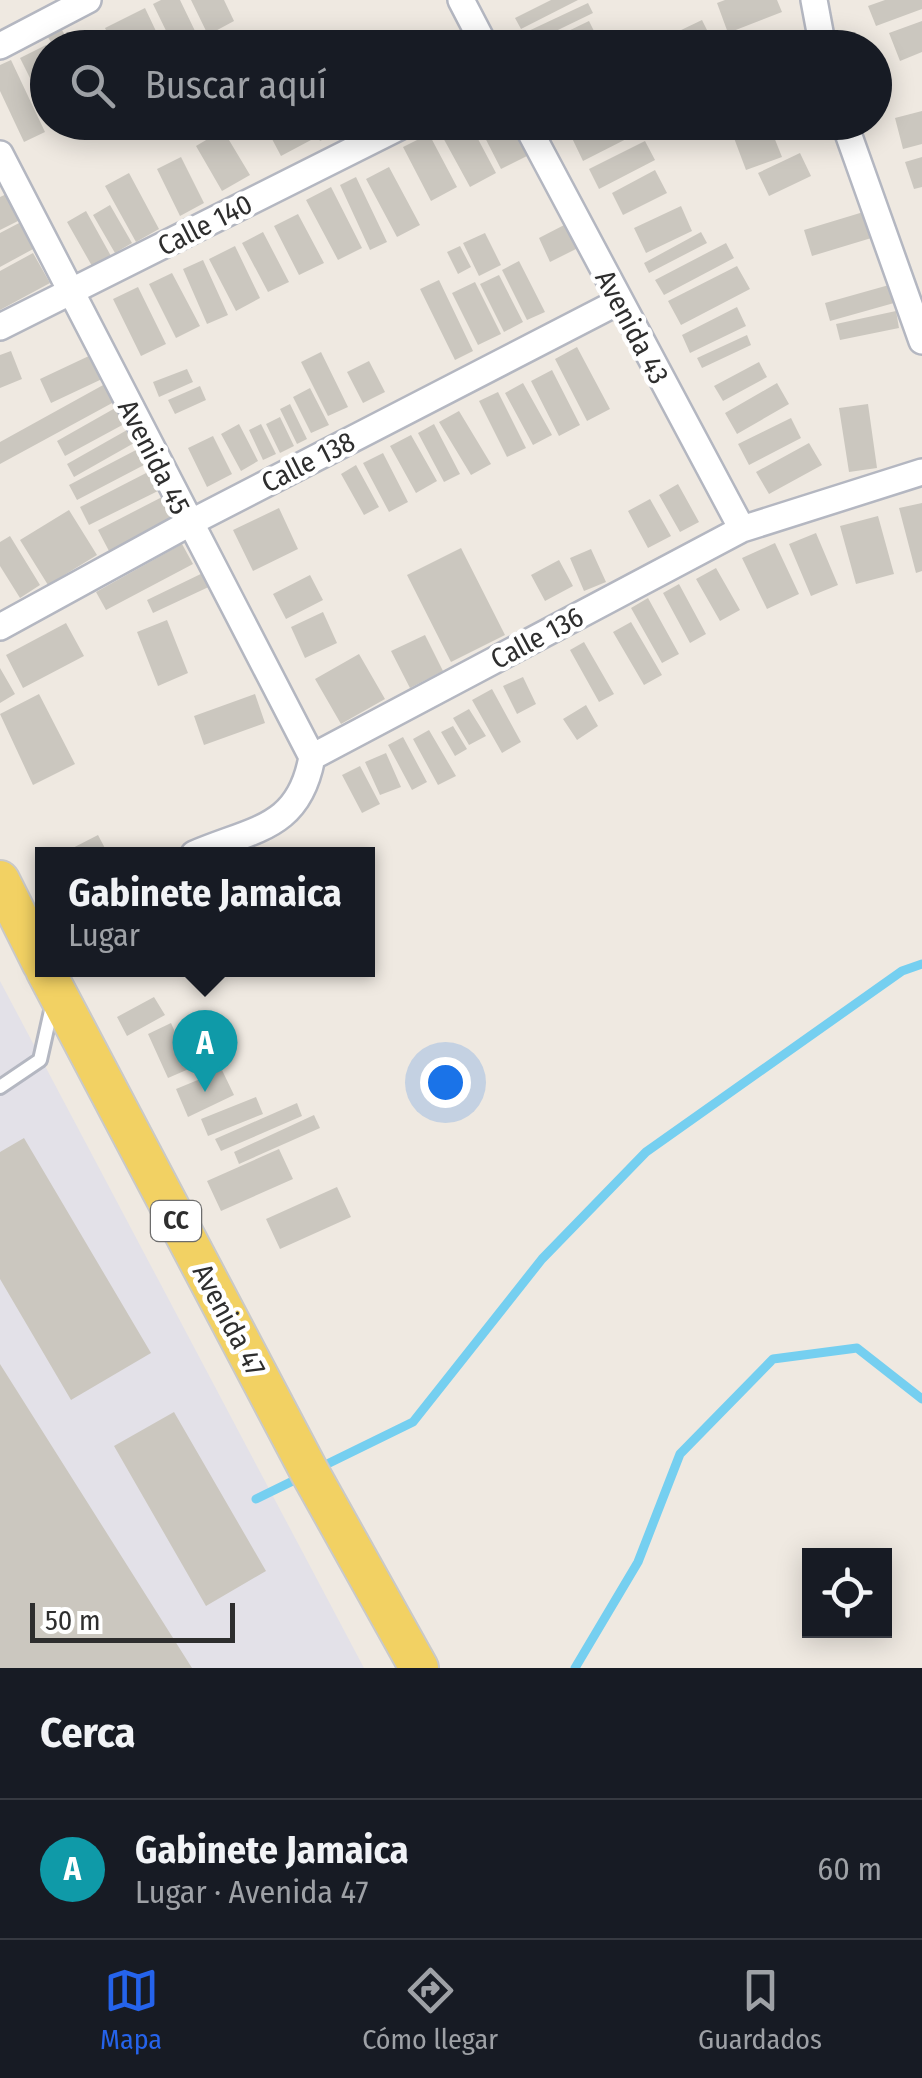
<!DOCTYPE html>
<html lang="es">
<meta charset="utf-8">
<style>
body{margin:0;font-family:"Fira Sans Condensed",sans-serif;background:#242831;color:#f1f3f6}
.controls{position:absolute;right:30px;bottom:30px;display:grid;overflow:hidden;border-radius:0px;box-shadow:0 5px 25px #0003}
.controls button{width:90px;height:90px;display:grid;place-items:center;padding:0;border:0;border-bottom:2px solid #363941;background:#171b24;color:#f1f3f6;font:50px sans-serif}
.scale{position:absolute;left:30px;bottom:25px;width:205px;box-sizing:border-box;padding-left:10px;border:5px solid #2e2e2e;border-top:0;font-size:28px;line-height:35px;white-space:nowrap;color:#2e2e2e;-webkit-text-stroke:8px #fff;paint-order:stroke}
.you{position:absolute;left:445px;top:1082px;width:35px;height:35px;margin:-25px;border:8px solid #fff;border-radius:50%;background:#1a73e8;box-shadow:0 0 0 15px #1a73e833}
.badge{display:grid;place-items:center;width:65px;height:65px;border-radius:50%;background:#2563eb;color:#fff;font-size:32px;font-weight:700}
.pin{position:absolute;translate:-50% -82px;filter:drop-shadow(0 2px 5px #0008)}
.pin::after{content:'';position:absolute;top:52px;width:35px;height:30px;background:inherit;clip-path:polygon(0 0,100% 0,50% 100%)}
.popup{position:absolute;left:35px;top:847px;width:340px;height:130px;box-sizing:border-box;display:grid;place-content:center;border-radius:0px;background:#171b24;filter:drop-shadow(0 2px 8px #0005);font-size:32px;white-space:nowrap;color:#9ea1a6}
.popup b{font-size:38px;color:#f1f3f6}
.popup::after{content:'';position:absolute;left:50%;top:100%;margin-left:-20px;border:20px solid transparent;border-top-color:#171b24}
.list{margin:0;padding:0;list-style:none}
h2{display:flex;justify-content:space-between;align-items:center;height:130px;margin:0;padding:0 40px;font-size:42px}
h2 small{font-size:32px;font-weight:400;color:#9ea1a6}
.list li{display:grid;grid-template-columns:65px 1fr auto;gap:30px;align-items:center;box-sizing:border-box;height:140px;padding:0 40px;border-top:2px solid #363941}
.list b{display:block;font-size:38px;white-space:nowrap}
.list p{margin:0;font-size:32px;white-space:nowrap;color:#9ea1a6}
.list em{font-size:32px;font-style:normal;color:#9ea1a6}
.icon{flex:none;width:55px;height:55px;fill:none;stroke:currentColor;stroke-width:2;stroke-linecap:round;stroke-linejoin:round}
.map{position:relative;flex:none;width:922px;height:1668px;overflow:hidden}
.search{position:absolute;background:#171b24;box-shadow:0 5px 25px #0003;left:30px;right:30px;top:30px;height:110px;display:flex;align-items:center;gap:25px;box-sizing:border-box;padding:0 35px;border-radius:55px;color:#9ea1a6;font-size:38px}
.sheet{height:270px;background:#171b24}
nav{display:flex;justify-content:space-around;align-items:center;box-sizing:border-box;height:140px;border-top:2px solid #363941;background:#171b24;font-size:28px;color:#9ea1a6}
nav a{display:grid;justify-items:center;gap:5px}
nav .on{color:#2563eb}
.map>svg:first-child{display:block}
.industrial{fill:#e3e1e8}
.lines{fill:none;stroke-linecap:round;stroke-linejoin:round}
.stream{stroke:#75cff0;stroke-width:9}
.building{fill:#cbc7bf}
.service-casing{stroke:#b4b7c1;stroke-width:18}
.minor-casing{stroke:#b4b7c1;stroke-width:30}
.primary-casing{stroke:#c9c9c9;stroke-width:42}
.service{stroke:#fff;stroke-width:12}
.minor{stroke:#fff;stroke-width:25}
.primary{stroke:#f2d163;stroke-width:38}
.labels{text-anchor:middle;dominant-baseline:central;stroke-width:9;stroke-linejoin:round;paint-order:stroke}
.shield{fill:#fff;stroke:#6d6d6d;stroke-width:2.5}
.shield-label{font-size:25px;font-weight:bold;fill:#2e2e2e}
.street-label{font-size:28px;fill:#2e2e2e;stroke:#fff}
</style>
<div class="map">
<svg width="922" height="1668" viewBox="0 0 922 1668">
<rect width="100%" height="100%" fill="#efe9e1"/>
<path class="industrial" d="M0,981L364,1668H0Z"/>
<g class="lines">
<path class="stream" d="M317,1469L413,1422L542,1259L646,1152L902,971L922,964
M256,1499L303,1476
M575,1668L638,1562L680,1454L773,1359L857,1348L922,1399"/>
</g>
<path class="building" d="M161,0H180L196,33L173,45L153,4Z
M191,0H224L234,21L208,35Z
M551,0H578L521,29L515,18Z
M725,0H777L782,12L728,33L717,3Z
M885,0H922V9L876,26L868,6Z
M588,3L593,13L527,45L522,34Z
M145,8L164,48H115L105,28Z
M702,20L708,32L674,48H656L654,43Z
M589,21L594,31L560,48H533Z
M922,21V52L900,61L889,33Z
M62,30L72,48H54L48,37Z
M406,33L414,48H386L384,44Z
M46,45L48,49V114L20,58Z
M11,60L45,132L24,142L0,91V65Z
M922,111V144L903,149L895,118Z
M82,122H123L92,139Z
M263,122H301L311,140L281,156Z
M310,122H338L342,130L320,141Z
M463,122H469L496,173L470,187L441,134Z
M477,122H520L535,152L501,169Z
M598,122H637L642,131L583,161L571,136Z
M728,122H768L782,157L746,170Z
M223,130L250,175L222,191L196,146Z
M429,134L457,187L431,201L403,147Z
M645,141L655,160L599,189L589,169Z
M800,153L811,176L769,196L758,173Z
M181,157L204,203L180,216L157,169Z
M922,157V187L914,189L905,162Z
M389,167L420,225L397,237L366,179Z
M655,170L667,193L623,215L612,193Z
M129,173L159,229L136,242L105,186Z
M356,177L387,242L370,250L340,185Z
M331,187L362,248L338,260L306,200Z
M11,192L24,218L0,230V197Z
M110,205L132,243L115,253L93,215Z
M681,206L692,231L646,253L634,228Z
M870,210L878,236L812,256L804,230Z
M86,211L111,256L92,266L67,222Z
M298,214L324,263L299,275L274,226Z
M21,222L35,248L0,267V233Z
M570,222L582,246L550,262L539,238Z
M263,232L289,282L268,292L242,243Z
M701,232L707,243L649,273L644,263Z
M485,233L501,265L479,276L463,243Z
M726,243L734,258L664,295L655,280Z
M235,246L260,298L236,311L209,259Z
M460,246L471,267L458,274L447,252Z
M33,253L50,283L0,310V271Z
M203,260L228,315L207,324L183,269Z
M519,261L545,312L527,320L502,270Z
M737,266L750,289L681,325L668,301Z
M172,273L200,326L176,338L149,284Z
M499,275L523,322L504,332L480,284Z
M439,280L473,351L455,360L420,289Z
M475,282L501,334L478,345L452,293Z
M889,285L894,303L830,321L825,303Z
M138,287L166,344L141,356L113,299Z
M737,307L746,326L690,353L682,335Z
M896,311L899,328L840,340L836,324Z
M747,335L751,345L702,368L697,358Z
M577,347L610,409L587,421L555,359Z
M11,351L22,379L0,388V355Z
M321,352L348,407L328,416L301,362Z
M91,355L102,379L51,403L40,379Z
M369,361L385,392L363,403L347,372Z
M759,362L767,377L723,401L714,386Z
M187,369L193,382L159,397L153,382Z
M552,370L580,425L559,436L531,381Z
M523,383L552,435L533,445L505,393Z
M777,383L789,404L737,434L725,413Z
M105,384L114,402L0,464V442Z
M200,386L206,400L175,414L168,400Z
M310,388L329,425L311,433L293,397Z
M498,392L526,448L507,457L479,401Z
M290,404L307,439L297,444L280,409Z
M868,404L877,468L849,472L839,408Z
M117,407L126,423L65,456L57,441Z
M459,411L491,464L471,475L439,422Z
M280,417L294,446L280,453L266,424Z
M791,418L801,438L749,465L738,444Z
M239,424L258,461L241,471L221,434Z
M261,424L276,454L263,460L249,430Z
M434,424L460,474L444,482L418,433Z
M127,430L134,443L74,477L67,464Z
M411,435L437,481L416,493L390,446Z
M213,436L232,474L207,487L188,448Z
M809,443L822,465L769,494L756,472Z
M136,450L144,465L77,500L69,485Z
M383,453L408,502L389,512L363,463Z
M356,465L379,507L364,515L341,474Z
M150,471L160,490L89,525L80,507Z
M678,484L699,522L680,532L659,495Z
M164,496L175,517L109,551L98,530Z
M650,499L671,536L648,548L628,511Z
M922,503V571L916,573L899,508Z
M279,508L298,549L253,571L233,530Z
M69,510L97,555L48,585L20,540Z
M878,516L894,574L856,584L840,526Z
M816,533L838,585L811,596L789,544Z
M10,536L40,585L20,598L0,566V542Z
M775,543L799,594L767,609L742,558Z
M182,544L193,564L106,610L96,592Z
M461,548L505,635L451,662L407,575Z
M591,549L606,582L584,591L570,558Z
M559,560L573,586L545,601L531,575Z
M716,568L740,610L720,621L696,579Z
M209,570L215,584L153,613L147,600Z
M310,575L323,600L286,619L273,594Z
M679,584L706,634L690,643L663,593Z
M648,598L679,654L662,663L631,608Z
M323,612L337,643L305,658L291,627Z
M167,620L188,673L158,686L137,632Z
M631,622L662,675L644,685L613,632Z
M66,623L84,656L23,688L6,655Z
M425,635L443,671L410,688L391,651Z
M584,642L614,694L599,702L570,650Z
M359,654L385,699L341,724L315,679Z
M0,668L15,694L0,703Z
M523,677L536,704L517,714L503,686Z
M492,689L521,742L502,753L472,700Z
M39,694L75,764L33,785L0,714Z
M255,694L265,723L204,745L194,716Z
M586,705L598,726L577,740L563,719Z
M469,709L486,736L469,745L453,718Z
M453,726L467,749L455,756L441,732Z
M429,730L456,776L438,785L413,739Z
M403,737L427,782L412,790L388,745Z
M386,753L401,787L380,795L365,762Z
M360,766L380,804L362,813L342,775Z
M98,835L108,854H61Z
M154,997L165,1015L127,1036L117,1017Z
M171,1023L191,1068L168,1078L148,1034Z
M222,1070L234,1095L188,1117L176,1089Z
M256,1097L263,1114L208,1136L201,1119Z
M297,1103L302,1116L221,1151L215,1139Z
M314,1115L320,1128L239,1164L234,1152Z
M24,1138L151,1353L71,1400L0,1279V1152Z
M279,1149L293,1179L221,1211L207,1181Z
M337,1187L351,1217L280,1249L266,1219Z
M0,1364L192,1668H0Z
M174,1412L266,1571L206,1606L114,1446Z"/>
<g class="lines">
<defs>
<path id="service" d="M0,1087L40,1060L53,1002"/>
<path id="minor" d="M461,0L486,48
M814,0L823,48
M0,46L88,0
M525,122L742,529
M844,122L922,341
M0,154L312,757
M0,327L409,122
M0,627L188,524L618,302
M194,854C255,828 299,829 312,757L742,529L922,472"/>
<path id="primary" d="M0,880L42,964
M45,970L309,1471L419,1668"/>
</defs>
<use href="#service" class="service-casing"/>
<use href="#minor" class="minor-casing"/>
<use href="#primary" class="primary-casing"/>
<use href="#service" class="service"/>
<use href="#minor" class="minor"/>
<use href="#primary" class="primary"/>
</g>
<g class="labels">
<rect class="shield" x="151" y="1201" width="50" height="40" rx="8"/>
<g class="shield-label">
<text x="176" y="1221">CC</text>
</g>
<g class="street-label">
<text transform="translate(205 225) rotate(-27)">Calle 140</text>
<text transform="translate(632 327) rotate(62)">Avenida 43</text>
<text transform="translate(154 457) rotate(63)">Avenida 45</text>
<text transform="translate(308 462) rotate(-27)">Calle 138</text>
<text transform="translate(537 638) rotate(-28)">Calle 136</text>
<text transform="translate(229 1320) rotate(62)">Avenida 47</text>
</g>
</g>
</svg>
<div class="controls">
<button><svg class="icon" aria-label="locate" viewBox="0 0 24 24"><circle cx="12" cy="12" r="6"/><path d="M12 2v4M12 18v4M2 12h4M18 12h4"/></svg></button>
</div>
<div class="scale">50 m</div>
<div class="you"></div>
<div class="pin badge" style="left:205px;top:1092px;background:#0f9aa8">A</div>
<div class="popup"><b>Gabinete Jamaica</b>Lugar</div>
<div class="search"><svg class="icon" aria-label="search" viewBox="0 0 24 24"><circle cx="10" cy="10" r="6"/><path d="M15 15l6 6"/></svg>Buscar aquí</div>
</div>
<section class="sheet">
<h2>Cerca<small></small></h2>
<ul class="list">
<li><span class="badge" style="background:#0f9aa8">A</span><div><b>Gabinete Jamaica</b><p>Lugar · Avenida 47</p></div><em>60 m</em></li>
</ul>
</section>
<nav>
<a class="on"><svg class="icon" aria-label="map" viewBox="0 0 24 24"><path d="M3 6l6-2 6 2 6-2v14l-6 2-6-2-6 2zM9 4v14M15 6v14"/></svg>Mapa</a>
<a><svg class="icon" aria-label="directions" viewBox="0 0 24 24"><path d="M12 3l9 9-9 9-9-9zM9 14v-3h6M13 9l2 2-2 2"/></svg>Cómo llegar</a>
<a><svg class="icon" aria-label="saved" viewBox="0 0 24 24"><path d="M7 4h10v16l-5-4-5 4z"/></svg>Guardados</a>
</nav>
